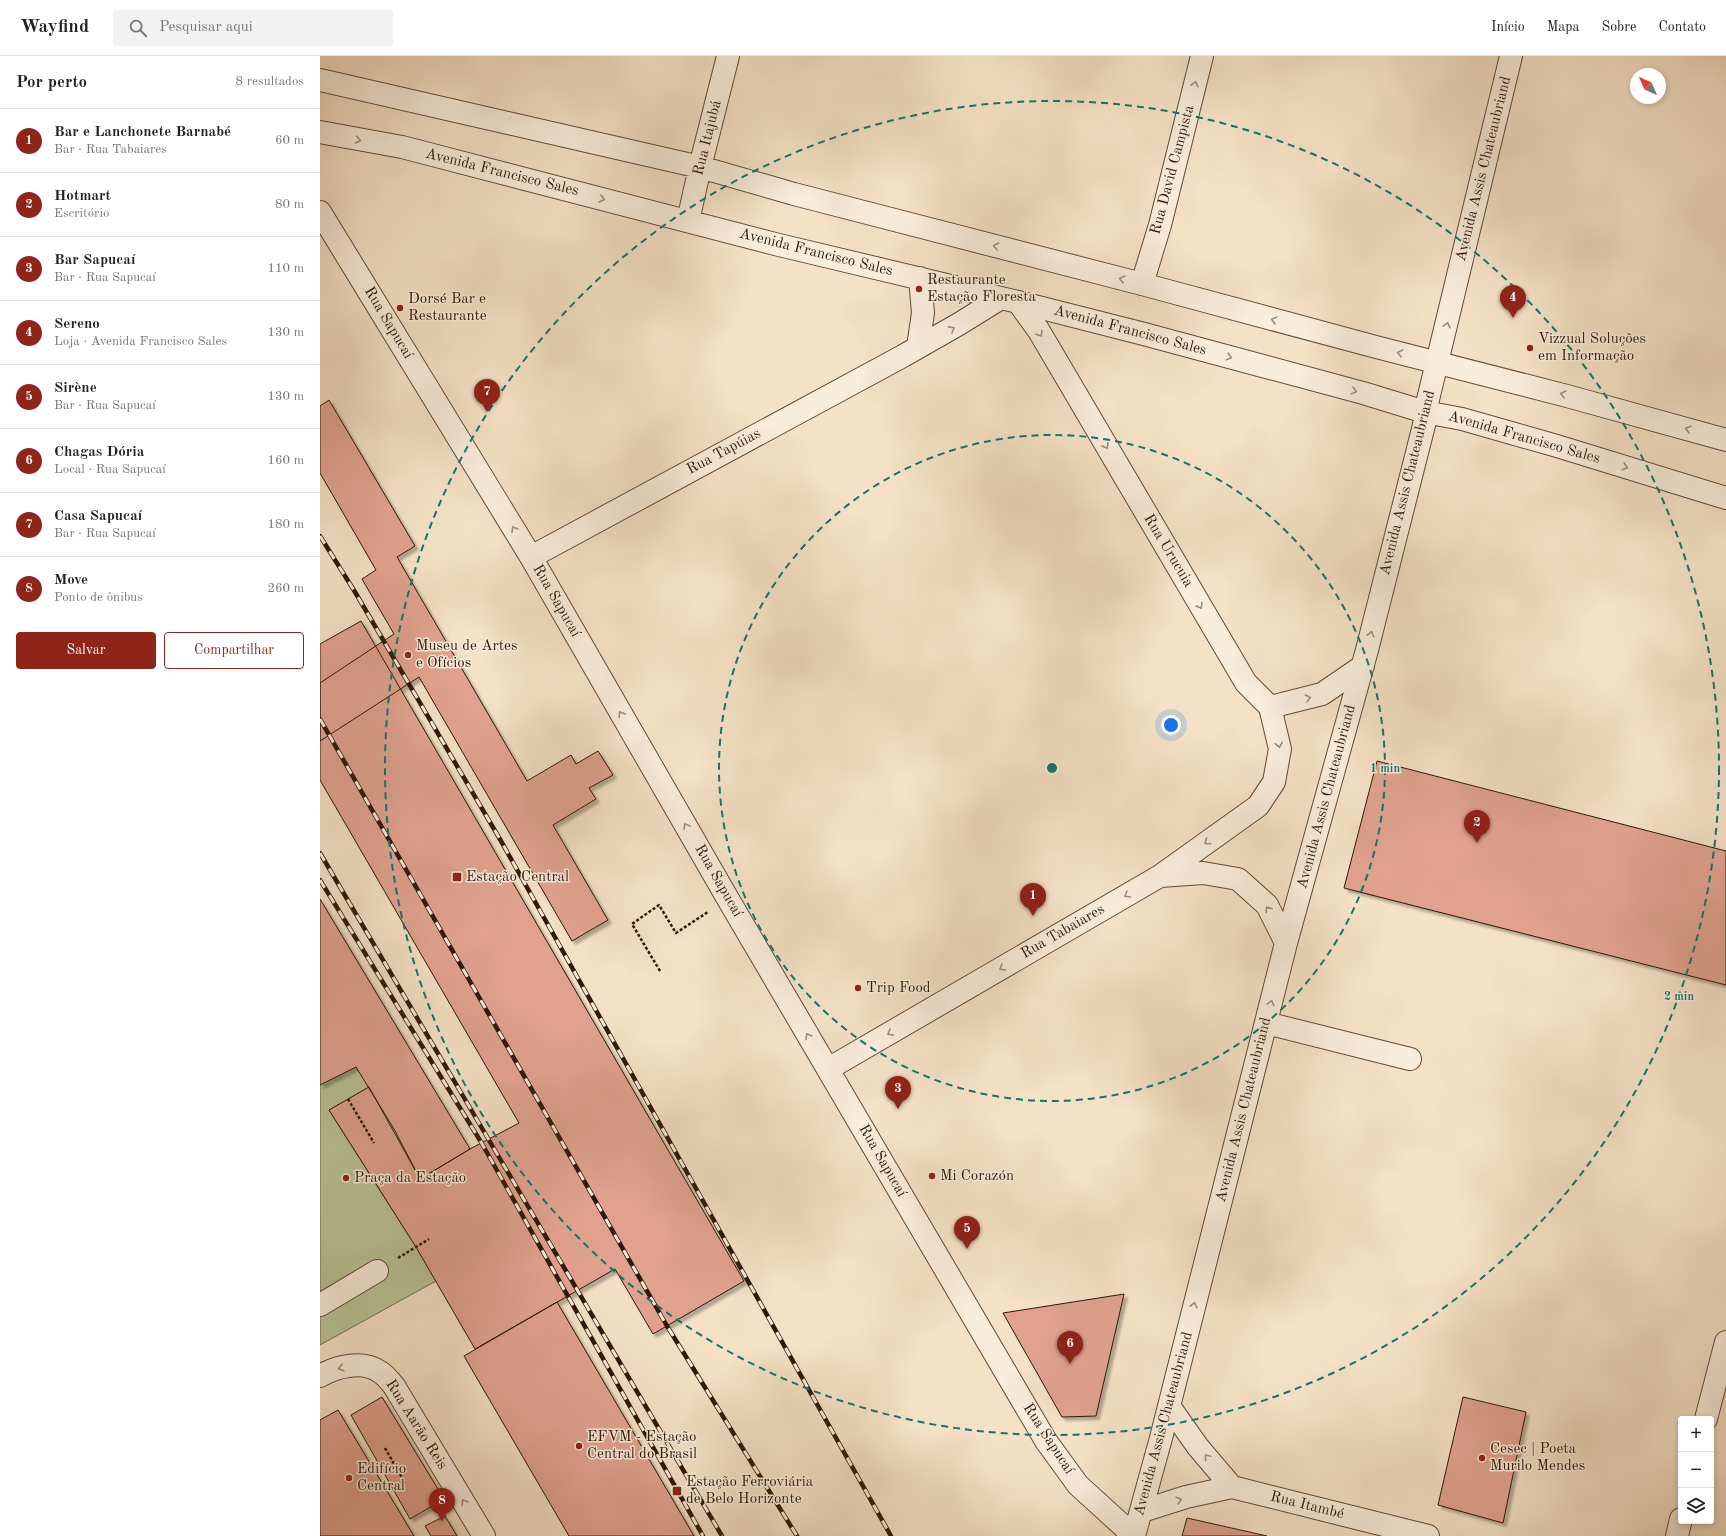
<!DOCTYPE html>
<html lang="pt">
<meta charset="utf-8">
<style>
body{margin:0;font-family:"Old Standard TT",serif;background:#f2f2f2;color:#222}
.controls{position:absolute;right:12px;bottom:12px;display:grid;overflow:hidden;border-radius:4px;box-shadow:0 2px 6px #0003}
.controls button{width:36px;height:36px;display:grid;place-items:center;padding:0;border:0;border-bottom:1px solid #e0e0e0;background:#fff;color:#222;font:20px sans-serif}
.compass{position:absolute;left:1310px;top:12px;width:36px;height:36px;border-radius:50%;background:#fff;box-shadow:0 2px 6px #0003;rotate:315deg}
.you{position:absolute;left:851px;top:669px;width:14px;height:14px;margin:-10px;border:3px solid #fff;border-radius:50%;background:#1a73e8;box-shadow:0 0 0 6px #1a73e833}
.badge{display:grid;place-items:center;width:26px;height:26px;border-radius:50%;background:#8f2418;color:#fff;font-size:13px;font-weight:700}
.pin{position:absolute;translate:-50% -33px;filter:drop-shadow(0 1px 2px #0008)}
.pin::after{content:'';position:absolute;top:21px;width:14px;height:12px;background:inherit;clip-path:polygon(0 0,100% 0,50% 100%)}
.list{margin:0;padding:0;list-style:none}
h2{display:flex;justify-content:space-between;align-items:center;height:52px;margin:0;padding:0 16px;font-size:17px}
h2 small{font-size:13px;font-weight:400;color:#767676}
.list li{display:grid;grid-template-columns:26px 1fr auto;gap:12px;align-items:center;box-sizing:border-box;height:64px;padding:0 16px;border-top:1px solid #e0e0e0}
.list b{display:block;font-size:15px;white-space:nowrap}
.list p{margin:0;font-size:13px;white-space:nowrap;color:#767676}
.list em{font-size:13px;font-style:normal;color:#767676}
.actions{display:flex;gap:8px;padding:12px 16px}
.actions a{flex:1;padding:9px 0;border:1px solid #8f2418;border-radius:4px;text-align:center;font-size:14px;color:#8f2418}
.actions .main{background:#8f2418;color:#fff}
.icon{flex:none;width:22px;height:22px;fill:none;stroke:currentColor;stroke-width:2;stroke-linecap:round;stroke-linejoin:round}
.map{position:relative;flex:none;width:1406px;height:1480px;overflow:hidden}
header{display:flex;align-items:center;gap:24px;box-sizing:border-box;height:56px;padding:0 20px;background:#fff;border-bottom:1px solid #e0e0e0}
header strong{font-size:19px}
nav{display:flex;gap:22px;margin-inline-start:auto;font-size:14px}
.search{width:280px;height:36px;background:#f2f2f2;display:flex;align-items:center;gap:10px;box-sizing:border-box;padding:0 14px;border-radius:4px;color:#767676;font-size:15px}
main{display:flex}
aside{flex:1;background:#fff}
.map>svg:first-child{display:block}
.green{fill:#b9c397;stroke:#746e50}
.building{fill:#e0a28f;stroke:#2e1808;filter:url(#shadow)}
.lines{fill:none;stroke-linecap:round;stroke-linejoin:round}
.minor-casing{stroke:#604a38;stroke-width:24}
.path{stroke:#2e1808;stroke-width:2.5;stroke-dasharray:3 2;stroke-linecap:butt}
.minor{stroke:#f8ecda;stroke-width:22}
.rail-casing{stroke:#2e1808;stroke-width:4.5}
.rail{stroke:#f8ecda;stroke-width:3;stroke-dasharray:9;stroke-linecap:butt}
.oneway{stroke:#9d8d7c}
.ring{fill:none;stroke:#0f766e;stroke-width:2;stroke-dasharray:7 5}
.poi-dot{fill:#8f2418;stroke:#f8ecda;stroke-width:1.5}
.labels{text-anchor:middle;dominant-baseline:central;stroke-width:3;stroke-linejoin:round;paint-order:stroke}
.street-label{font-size:15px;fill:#2e1808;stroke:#f8ecda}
.poi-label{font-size:15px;fill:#2e1808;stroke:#f8ecda;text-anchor:start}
.centre{fill:#0f766e;stroke:#f8ecda;stroke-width:2}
.ring-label{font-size:12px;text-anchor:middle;font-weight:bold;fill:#0f766e;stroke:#f8ecda;stroke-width:3;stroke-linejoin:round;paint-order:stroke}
</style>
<header>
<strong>Wayfind</strong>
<div class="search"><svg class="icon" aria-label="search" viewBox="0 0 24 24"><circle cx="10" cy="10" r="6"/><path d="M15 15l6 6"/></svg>Pesquisar aqui</div>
<nav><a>Início</a><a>Mapa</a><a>Sobre</a><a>Contato</a></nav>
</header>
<main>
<aside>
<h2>Por perto<small>8 resultados</small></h2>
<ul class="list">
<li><span class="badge">1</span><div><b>Bar e Lanchonete Barnabé</b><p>Bar · Rua Tabaiares</p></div><em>60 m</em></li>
<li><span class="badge">2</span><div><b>Hotmart</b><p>Escritório</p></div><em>80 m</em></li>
<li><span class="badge">3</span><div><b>Bar Sapucaí</b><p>Bar · Rua Sapucaí</p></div><em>110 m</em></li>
<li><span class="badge">4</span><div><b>Sereno</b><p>Loja · Avenida Francisco Sales</p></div><em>130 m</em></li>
<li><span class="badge">5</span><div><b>Sirène</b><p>Bar · Rua Sapucaí</p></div><em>130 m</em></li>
<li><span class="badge">6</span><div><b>Chagas Dória</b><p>Local · Rua Sapucaí</p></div><em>160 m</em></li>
<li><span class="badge">7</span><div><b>Casa Sapucaí</b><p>Bar · Rua Sapucaí</p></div><em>180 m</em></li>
<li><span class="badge">8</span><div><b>Move</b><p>Ponto de ônibus</p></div><em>260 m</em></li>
</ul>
<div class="actions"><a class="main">Salvar</a><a>Compartilhar</a></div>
</aside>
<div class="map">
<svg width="1406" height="1480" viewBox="0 0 1406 1480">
<defs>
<filter id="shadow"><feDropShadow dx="3.5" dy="3.5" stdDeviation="1" flood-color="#0004"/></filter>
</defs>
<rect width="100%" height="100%" fill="#f4e1c6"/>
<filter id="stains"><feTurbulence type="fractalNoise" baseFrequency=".005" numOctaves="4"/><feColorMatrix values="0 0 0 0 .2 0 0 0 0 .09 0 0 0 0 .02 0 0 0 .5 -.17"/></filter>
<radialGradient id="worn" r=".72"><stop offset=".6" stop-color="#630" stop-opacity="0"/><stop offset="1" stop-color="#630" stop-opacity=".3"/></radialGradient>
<path class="green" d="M0,905L49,1031L9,1054L96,1191L116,1225L0,1289Z"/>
<path class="building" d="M9,344L95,490L77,501L207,725L251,699L256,708L278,695L293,719L269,732L276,743L233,769L288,864L252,885L99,621L0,685V627L74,578L42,523L56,514L0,417V350Z
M41,565L424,1225L333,1278L295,1213L155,1293L96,1191L9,1054L49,1031L100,1123L150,1093L199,1067L0,724V588Z
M1057,705L1406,795V929L1024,832Z
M0,843L150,1093L100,1123L74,1073L36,1011L0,1029Z
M804,1238L776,1360L742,1361L683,1257Z
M237,1246L374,1480H249L144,1300Z
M62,1341L124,1443L90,1463L31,1359Z
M1143,1341L1206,1356L1183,1467L1118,1449Z
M18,1354L94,1480H0V1364Z
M125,1460L137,1480H111L105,1470Z
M867,1462L947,1480H862Z"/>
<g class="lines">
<defs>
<path id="minor" d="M0,24L380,111L474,138L822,228L1056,291L1247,340L1406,384
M0,76L82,91L459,189L698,246L824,278L1043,337L1105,356L1142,363L1237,390L1406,442
M0,156L211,501L408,843L726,1385L758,1429L814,1480
M368,165L380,111L408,0
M822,228L840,169L882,0
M698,246L719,275L926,627L950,651
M598,291L603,257L600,222
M211,501L583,300L639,268L681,242
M950,651L1002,638L1043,610
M840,820L883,817L918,823L947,849L966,887
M946,967L1090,1003
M508,1013L840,820L938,750L954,726L960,693L950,651
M0,1249L57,1215
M0,1320C17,1310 43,1304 60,1316C65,1319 70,1325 74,1330L164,1480
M849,1350L878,1391L912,1431
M1386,1363L1406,1286
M822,1455L866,1441L912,1431L1108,1480
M814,1480L841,1382L966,887L1047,594L1105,365V356L1191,0
M1357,1480L1361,1463"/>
</defs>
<use href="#minor" class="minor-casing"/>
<path class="path" d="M340,915L312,868L339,849L356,877L388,856
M28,1043L54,1087
M78,1202L109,1183
M65,1392L85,1427"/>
<use href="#minor" class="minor"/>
<defs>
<path id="rail" d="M0,480L35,536L181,785L571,1480
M0,663L347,1270L477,1480
M0,797L402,1480
M0,824L161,1086L383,1480"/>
</defs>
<use href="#rail" class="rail-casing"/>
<use href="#rail" class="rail"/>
</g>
<defs><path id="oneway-chevron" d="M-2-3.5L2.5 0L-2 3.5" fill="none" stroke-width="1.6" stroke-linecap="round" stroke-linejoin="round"/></defs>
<g class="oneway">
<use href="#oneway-chevron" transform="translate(875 28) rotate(-76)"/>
<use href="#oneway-chevron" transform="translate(38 84) rotate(10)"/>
<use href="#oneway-chevron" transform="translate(282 143) rotate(14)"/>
<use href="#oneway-chevron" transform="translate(676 190) rotate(-166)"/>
<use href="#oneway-chevron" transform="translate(802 223) rotate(-166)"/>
<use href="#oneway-chevron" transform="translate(954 264) rotate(-165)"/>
<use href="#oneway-chevron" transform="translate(1127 269) rotate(-76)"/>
<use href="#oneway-chevron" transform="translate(632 273) rotate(-29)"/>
<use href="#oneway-chevron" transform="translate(720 278) rotate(58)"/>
<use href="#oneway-chevron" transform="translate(1080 297) rotate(-166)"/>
<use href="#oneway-chevron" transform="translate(909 301) rotate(15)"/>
<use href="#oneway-chevron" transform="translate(1034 335) rotate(15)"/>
<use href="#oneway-chevron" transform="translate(1243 338) rotate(-166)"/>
<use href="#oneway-chevron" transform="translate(1368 373) rotate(-164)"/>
<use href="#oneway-chevron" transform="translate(786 390) rotate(59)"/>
<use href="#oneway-chevron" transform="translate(1305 411) rotate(17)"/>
<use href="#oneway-chevron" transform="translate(194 473) rotate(-121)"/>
<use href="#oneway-chevron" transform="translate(880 550) rotate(59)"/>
<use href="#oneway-chevron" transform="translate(1051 578) rotate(-76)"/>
<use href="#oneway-chevron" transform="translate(988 642) rotate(-14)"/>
<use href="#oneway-chevron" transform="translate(301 658) rotate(-120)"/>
<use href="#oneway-chevron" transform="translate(959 689) rotate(80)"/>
<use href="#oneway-chevron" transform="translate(366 770) rotate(-120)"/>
<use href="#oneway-chevron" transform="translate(887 786) rotate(145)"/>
<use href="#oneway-chevron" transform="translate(807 839) rotate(150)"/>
<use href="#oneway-chevron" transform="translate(948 853) rotate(-123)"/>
<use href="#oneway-chevron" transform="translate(682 912) rotate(150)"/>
<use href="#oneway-chevron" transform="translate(951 947) rotate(-76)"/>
<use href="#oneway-chevron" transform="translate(570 977) rotate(150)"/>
<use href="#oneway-chevron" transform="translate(488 980) rotate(-120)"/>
<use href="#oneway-chevron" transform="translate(874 1249) rotate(-76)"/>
<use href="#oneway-chevron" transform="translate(21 1312) rotate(165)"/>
<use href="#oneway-chevron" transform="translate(887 1401) rotate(-130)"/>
<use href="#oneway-chevron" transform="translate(859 1444) rotate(-17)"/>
<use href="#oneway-chevron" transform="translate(144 1446) rotate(-121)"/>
</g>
<g class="ring">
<circle cx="732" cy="712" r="333"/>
<circle cx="732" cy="712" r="667"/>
</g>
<g class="poi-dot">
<circle cx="599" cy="233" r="4"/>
<circle cx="80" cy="252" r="4"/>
<circle cx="1210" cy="292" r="4"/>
<circle cx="88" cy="599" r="4"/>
<rect x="132" y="816" width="10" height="10" rx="2"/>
<circle cx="538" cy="932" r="4"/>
<circle cx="612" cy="1120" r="4"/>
<circle cx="26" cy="1122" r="4"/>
<circle cx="259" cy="1390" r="4"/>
<circle cx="1162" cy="1402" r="4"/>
<circle cx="29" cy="1422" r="4"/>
<rect x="352" y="1430" width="10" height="10" rx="2"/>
</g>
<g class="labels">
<g class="street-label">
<text transform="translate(388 82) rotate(-76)">Rua Itajubá</text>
<text transform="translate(1164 113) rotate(-76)">Avenida Assis Chateaubriand</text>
<text transform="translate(853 114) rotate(-75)">Rua David Campista</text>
<text transform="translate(182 117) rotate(14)">Avenida Francisco Sales</text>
<text transform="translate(496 197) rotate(14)">Avenida Francisco Sales</text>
<text transform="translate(68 267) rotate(59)">Rua Sapucaí</text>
<text transform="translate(810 275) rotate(15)">Avenida Francisco Sales</text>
<text transform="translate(1204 382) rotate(16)">Avenida Francisco Sales</text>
<text transform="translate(404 396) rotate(-28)">Rua Tapúias</text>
<text transform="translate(1088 427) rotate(-76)">Avenida Assis Chateaubriand</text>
<text transform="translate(848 495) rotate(59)">Rua Urucuia</text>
<text transform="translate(236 545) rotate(60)">Rua Sapucaí</text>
<text transform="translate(1007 741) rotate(-75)">Avenida Assis Chateaubriand</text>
<text transform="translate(398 825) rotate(60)">Rua Sapucaí</text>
<text transform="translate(743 876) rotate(-30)">Rua Tabaiares</text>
<text transform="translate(924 1054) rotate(-76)">Avenida Assis Chateaubriand</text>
<text transform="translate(562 1105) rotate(60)">Rua Sapucaí</text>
<text transform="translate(844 1368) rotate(-75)">Avenida Assis Chateaubriand</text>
<text transform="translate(96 1369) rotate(58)">Rua Aarão Reis</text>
<text transform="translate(728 1383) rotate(57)">Rua Sapucaí</text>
<text transform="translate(987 1450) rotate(14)">Rua Itambé</text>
</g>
<g class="poi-label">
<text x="607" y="224">Restaurante<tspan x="607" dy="17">Estação Floresta</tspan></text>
<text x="88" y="243">Dorsé Bar e<tspan x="88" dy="17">Restaurante</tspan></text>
<text x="1218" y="283">Vizzual Soluções<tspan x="1218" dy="17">em Informação</tspan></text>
<text x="96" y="590">Museu de Artes<tspan x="96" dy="17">e Ofícios</tspan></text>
<text x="146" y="821">Estação Central</text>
<text x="546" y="932">Trip Food</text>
<text x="620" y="1120">Mi Corazón</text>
<text x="34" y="1122">Praça da Estação</text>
<text x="267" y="1381">EFVM - Estação<tspan x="267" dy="17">Central do Brasil</tspan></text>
<text x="1170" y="1393">Cesec | Poeta<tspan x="1170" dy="17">Murilo Mendes</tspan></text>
<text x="37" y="1413">Edifício<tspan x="37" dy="17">Central</tspan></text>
<text x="366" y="1426">Estação Ferroviária<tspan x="366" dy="17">de Belo Horizonte</tspan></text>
</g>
</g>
<circle cx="732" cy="712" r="6" class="centre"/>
<g class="ring-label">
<text x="1065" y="716">1 min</text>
<text x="1359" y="944">2 min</text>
</g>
<rect width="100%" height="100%" filter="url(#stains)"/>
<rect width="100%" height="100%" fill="url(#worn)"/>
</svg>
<div class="controls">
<button>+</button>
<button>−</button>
<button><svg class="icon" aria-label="layers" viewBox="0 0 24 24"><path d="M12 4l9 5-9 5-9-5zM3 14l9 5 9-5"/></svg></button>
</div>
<svg class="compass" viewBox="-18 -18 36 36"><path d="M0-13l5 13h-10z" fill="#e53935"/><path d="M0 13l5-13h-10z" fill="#767676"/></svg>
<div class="you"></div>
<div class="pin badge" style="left:713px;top:860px">1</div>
<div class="pin badge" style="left:1157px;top:787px">2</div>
<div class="pin badge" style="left:578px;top:1053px">3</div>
<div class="pin badge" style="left:1193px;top:262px">4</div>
<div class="pin badge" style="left:647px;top:1193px">5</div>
<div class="pin badge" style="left:750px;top:1308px">6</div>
<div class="pin badge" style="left:167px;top:356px">7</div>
<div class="pin badge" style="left:122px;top:1465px">8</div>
</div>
</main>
